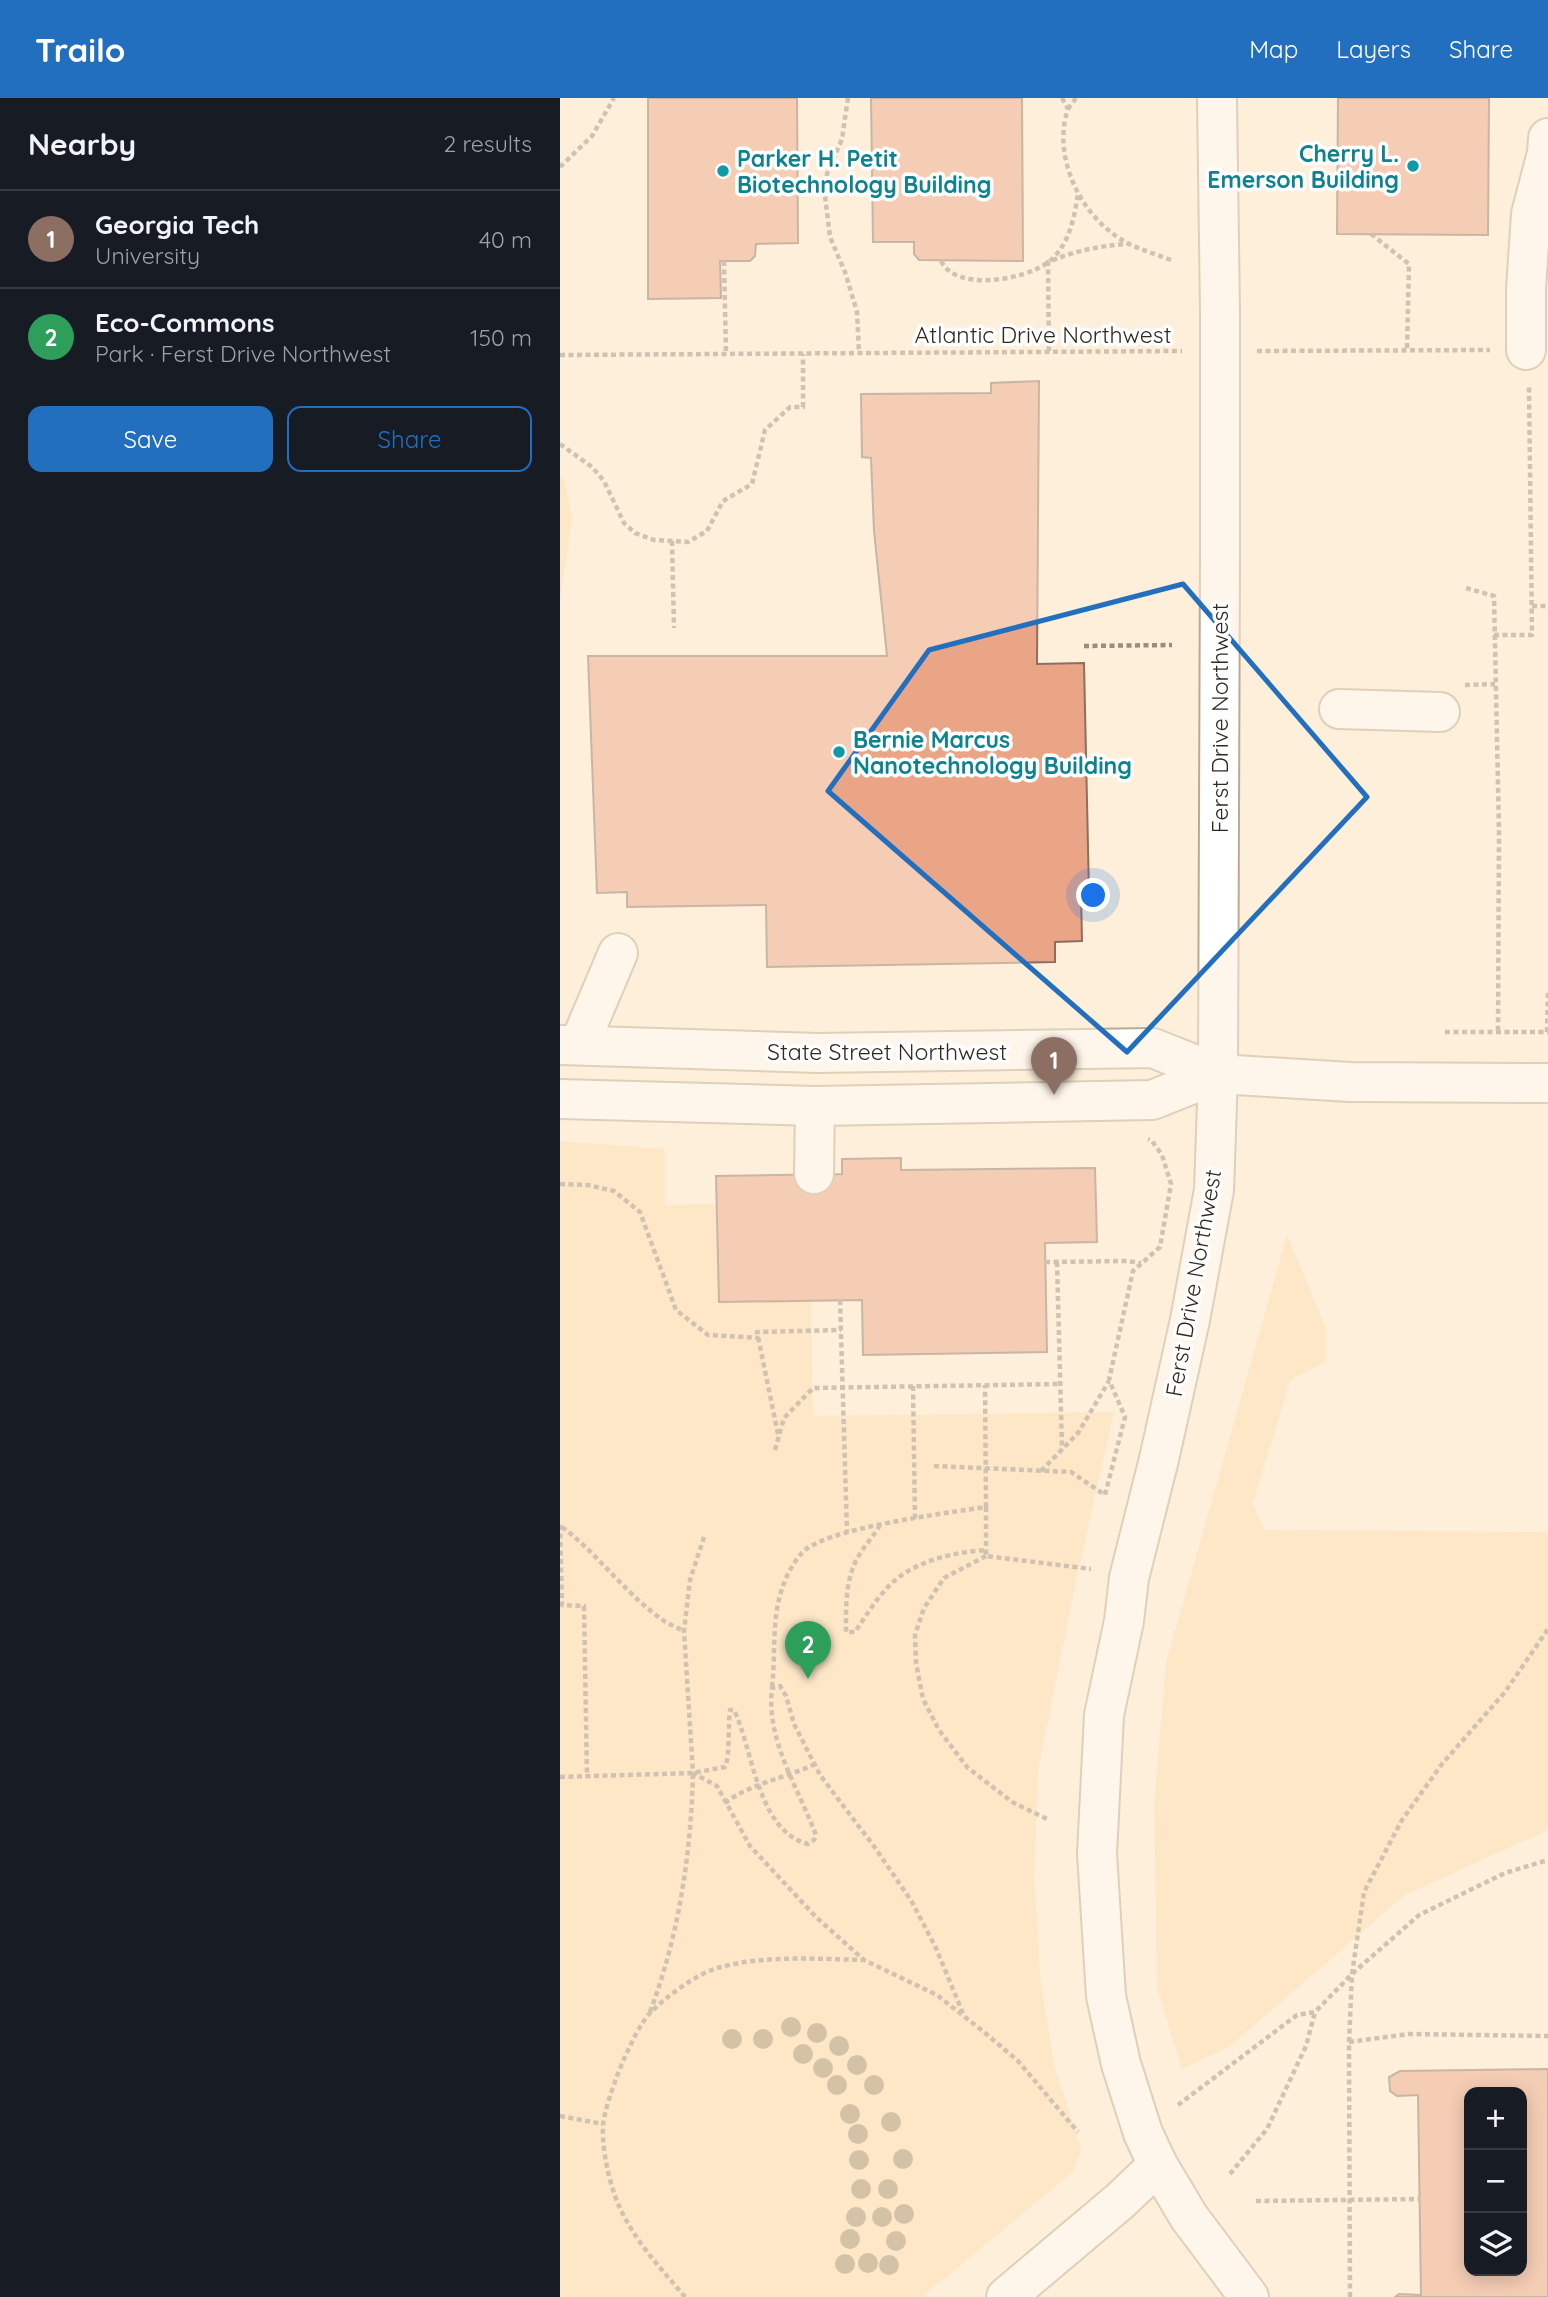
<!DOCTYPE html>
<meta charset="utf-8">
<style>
body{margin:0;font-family:Quicksand,sans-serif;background:#242831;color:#f1f3f6}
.controls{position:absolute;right:21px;bottom:21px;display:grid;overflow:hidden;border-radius:14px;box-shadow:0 4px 18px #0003}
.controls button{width:63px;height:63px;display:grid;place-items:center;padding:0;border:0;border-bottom:2px solid #363941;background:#171b24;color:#f1f3f6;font:35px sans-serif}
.you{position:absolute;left:534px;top:798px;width:24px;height:24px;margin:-18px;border:5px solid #fff;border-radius:50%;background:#1a73e8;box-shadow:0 0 0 10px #1a73e833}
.badge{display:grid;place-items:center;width:46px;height:46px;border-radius:50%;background:#216fbe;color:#fff;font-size:23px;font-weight:700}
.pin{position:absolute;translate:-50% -58px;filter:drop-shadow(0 2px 4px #0008)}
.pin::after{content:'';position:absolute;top:37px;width:24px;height:21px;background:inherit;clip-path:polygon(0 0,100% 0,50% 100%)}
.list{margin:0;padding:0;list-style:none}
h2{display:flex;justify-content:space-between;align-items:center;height:91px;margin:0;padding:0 28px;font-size:30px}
h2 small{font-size:23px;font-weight:400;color:#9ea1a6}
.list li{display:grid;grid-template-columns:46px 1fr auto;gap:21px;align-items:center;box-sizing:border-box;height:98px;padding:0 28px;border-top:2px solid #363941}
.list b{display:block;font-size:26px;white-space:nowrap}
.list p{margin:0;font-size:23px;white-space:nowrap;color:#9ea1a6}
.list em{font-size:23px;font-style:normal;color:#9ea1a6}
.actions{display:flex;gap:14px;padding:21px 28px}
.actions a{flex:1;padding:16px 0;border:2px solid #216fbe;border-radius:14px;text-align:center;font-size:24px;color:#216fbe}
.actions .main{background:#216fbe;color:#fff}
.icon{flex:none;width:38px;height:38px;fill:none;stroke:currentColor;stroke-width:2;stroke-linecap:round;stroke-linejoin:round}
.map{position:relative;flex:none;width:988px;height:2199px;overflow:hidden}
header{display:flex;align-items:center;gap:42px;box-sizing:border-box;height:98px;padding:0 35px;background:#216fbe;color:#fff}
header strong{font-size:33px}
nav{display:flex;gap:38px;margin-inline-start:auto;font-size:24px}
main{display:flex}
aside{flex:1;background:#171b24}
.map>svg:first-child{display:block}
.green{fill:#fedeb0}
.building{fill:#eaa587;stroke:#8a6f63;stroke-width:2;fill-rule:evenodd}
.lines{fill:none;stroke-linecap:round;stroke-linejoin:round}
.minor-casing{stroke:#bbaa91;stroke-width:42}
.path{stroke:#988d7e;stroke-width:4.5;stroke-dasharray:5 3.5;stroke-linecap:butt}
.minor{stroke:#fff;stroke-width:38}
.tree{fill:#a28d68}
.marked{fill:none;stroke:#216fbe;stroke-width:5;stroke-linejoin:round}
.culture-dot{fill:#0f9aa8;stroke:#fefefe;stroke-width:2.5}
.labels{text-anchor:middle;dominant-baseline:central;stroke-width:7;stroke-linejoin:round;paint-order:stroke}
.culture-label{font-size:23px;font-weight:bold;fill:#0d838f;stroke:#fefefe;text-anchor:start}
.street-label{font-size:23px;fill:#302920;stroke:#fefefe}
</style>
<header>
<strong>Trailo</strong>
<nav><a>Map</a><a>Layers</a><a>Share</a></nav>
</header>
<main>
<aside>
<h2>Nearby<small>2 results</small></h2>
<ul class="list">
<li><span class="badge" style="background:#8d6e63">1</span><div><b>Georgia Tech</b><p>University</p></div><em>40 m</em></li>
<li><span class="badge" style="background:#2e9e5b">2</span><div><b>Eco-Commons</b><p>Park · Ferst Drive Northwest</p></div><em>150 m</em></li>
</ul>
<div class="actions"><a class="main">Save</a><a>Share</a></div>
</aside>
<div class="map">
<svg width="988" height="2199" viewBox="0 0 988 2199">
<rect width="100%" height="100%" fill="#fdefda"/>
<path class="green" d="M0,377L4,382L12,421L0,501Z
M0,1043L105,1051V1107L157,1106L159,1204L251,1203L253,1318L554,1314L515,1488L478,1673L474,1780L481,1885L494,1966L521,2050L514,2073L362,2199H0Z
M727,1137L766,1230V1264L730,1282L693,1405L704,1432L988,1434V1732L845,1797L669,1949L622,1971L597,1889L594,1708L606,1565Z"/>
<path class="building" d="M88,0H237L238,145L196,146L195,158L190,163H160L161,200L88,201Z
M311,0H462L463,163L359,162L354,156V144H313Z
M778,0H929L928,137L777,136Z
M479,283L477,566L524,565L529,795H521L522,843L495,844V864L207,869L206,807L67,809V794L37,795L28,558H327L314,433L311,360L302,359L301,296L431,295V285Z
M341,1060V1072L535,1070L537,1144L485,1145L487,1254L303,1257L302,1202L159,1204L156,1078L282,1076V1061Z
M988,1971V2199H835L839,2196L861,2197L858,1997L837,1998L830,1993L829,1979L840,1973ZM909,1994H962V2173H909Z"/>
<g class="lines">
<defs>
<path id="minor" d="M657,0L660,216V457L658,976L654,1092L630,1222L599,1361L569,1480L564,1523L544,1617L537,1756L546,1898L561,1966L583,2035L598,2067L629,2119L689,2199
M966,252V191L971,116L987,55L988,40
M779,611L880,614
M0,947L257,955L593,950L658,976L790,984L988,985
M19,947L58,855
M0,1001L255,1008L592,1002L658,976
M254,1076L255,1008
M446,2199L560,2103L598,2067"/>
</defs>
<use href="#minor" class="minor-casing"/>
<path class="path" d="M288,0L282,41L267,76L265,98L270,139L285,174L297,214L299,255
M502,0L508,11C493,54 516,108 552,135C569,149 590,154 611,162
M508,11L516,0
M0,69L32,38L54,0
M811,136L849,166L847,252
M164,163L166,256
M381,163C396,194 464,182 487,165C509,149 514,121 518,96
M489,253L488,164C515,153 538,148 567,146
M697,253L930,252
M0,257L622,253
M0,346L32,369L44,383L64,425L75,435L94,442L128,444L147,433L163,403L192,386L205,332L230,309H243V256
M112,443L114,530
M906,490L934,498L939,734L938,934
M972,508H988
M934,537H972L969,288
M524,548L612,547
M905,587L935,586
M885,934H988
M987,934L988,895
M0,1086L28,1087L54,1093L80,1114L116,1212L148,1237L199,1240
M485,1164L567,1163L581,1165
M497,1164L502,1351
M280,1202L287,1434
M353,1288L355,1421
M218,1336L197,1234L281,1232
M215,1352L224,1320L253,1290L500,1286
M374,1368L511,1374L545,1397L565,1319L549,1282L573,1173L600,1149L611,1086L602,1057L592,1043L588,1041
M481,1373L518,1335L549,1283
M426,1409V1458L531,1471
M0,1427L2,1507L24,1508L27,1678
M320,1427C314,1438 304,1448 298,1459C285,1482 286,1508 286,1534H295C305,1519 315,1503 327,1490C350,1464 393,1454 426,1452
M2,1429C38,1456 64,1494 100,1520C107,1526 116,1529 124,1533
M144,1439L130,1482L124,1533L133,1675L157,1688L190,1748L256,1819L304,1862L377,1897L424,1934L458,1963L518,2034
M426,1458L384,1480L364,1510L355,1537L356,1565L363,1601L379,1632L407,1669L452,1704L487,1721
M212,1589C216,1556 211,1520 223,1488C226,1478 234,1464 241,1456C261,1430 389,1415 426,1409L425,1287
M0,1679L133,1675L165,1669C170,1660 168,1625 170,1612H174C193,1651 197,1733 248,1746L254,1742L256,1737C238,1689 206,1643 212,1590L220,1588L226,1598L234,1626L260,1677L316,1751L352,1804L376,1850L404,1918
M165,1705C189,1686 226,1680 255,1666
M90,1914C119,1837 131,1756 133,1675
M789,1944L849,1936L988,1938
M618,2007L737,1917L755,1914L792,1876L859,1817L945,1775L988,1762
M0,2018L43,2026
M670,2076L707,2031L746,1948L755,1914
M696,2103L860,2101
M125,2199C98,2167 68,2136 54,2095C47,2074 42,2048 43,2027C46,2000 72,1935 90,1915C107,1898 137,1875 161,1869C206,1857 256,1861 303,1862
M790,2199L789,1944L792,1876L804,1794L842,1722L882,1666L945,1594L988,1531"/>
<use href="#minor" class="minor"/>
</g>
<g class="tree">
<circle cx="231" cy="1929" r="10"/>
<circle cx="257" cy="1935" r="10"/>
<circle cx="172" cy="1941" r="10"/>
<circle cx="203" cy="1941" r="10"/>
<circle cx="279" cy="1948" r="10"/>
<circle cx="243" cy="1956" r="10"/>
<circle cx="297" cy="1967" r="10"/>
<circle cx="263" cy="1970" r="10"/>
<circle cx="277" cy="1987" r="10"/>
<circle cx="314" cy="1987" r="10"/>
<circle cx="290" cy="2016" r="10"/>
<circle cx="331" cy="2024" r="10"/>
<circle cx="298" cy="2036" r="10"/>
<circle cx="343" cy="2061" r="10"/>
<circle cx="299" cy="2062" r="10"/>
<circle cx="301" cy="2091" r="10"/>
<circle cx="328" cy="2091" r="10"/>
<circle cx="344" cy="2116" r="10"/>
<circle cx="296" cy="2119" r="10"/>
<circle cx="322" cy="2119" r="10"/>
<circle cx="290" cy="2141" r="10"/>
<circle cx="336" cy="2143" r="10"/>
<circle cx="308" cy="2165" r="10"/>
<circle cx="285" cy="2166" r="10"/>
<circle cx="329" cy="2167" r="10"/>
</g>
<path d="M0 0H988V2199H0ZM623,486L807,699L567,954L268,693L369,552Z" fill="#fdefda" fill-opacity=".55" fill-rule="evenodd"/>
<path class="marked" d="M623,486L807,699L567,954L268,693L369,552Z"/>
<g class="culture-dot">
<circle cx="853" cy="68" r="7"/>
<circle cx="163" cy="73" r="7"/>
<circle cx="279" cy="654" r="7"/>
</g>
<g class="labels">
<g class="culture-label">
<text x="839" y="55" text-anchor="end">Cherry L.<tspan x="839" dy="26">Emerson Building</tspan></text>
<text x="177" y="60">Parker H. Petit<tspan x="177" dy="26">Biotechnology Building</tspan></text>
<text x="293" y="641">Bernie Marcus<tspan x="293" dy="26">Nanotechnology Building</tspan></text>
</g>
<g class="street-label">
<text x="483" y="236">Atlantic Drive Northwest</text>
<text transform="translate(659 620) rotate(-90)">Ferst Drive Northwest</text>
<text x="327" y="953">State Street Northwest</text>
<text transform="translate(633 1185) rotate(-80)">Ferst Drive Northwest</text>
</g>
</g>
</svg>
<div class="controls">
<button>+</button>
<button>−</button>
<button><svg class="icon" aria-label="layers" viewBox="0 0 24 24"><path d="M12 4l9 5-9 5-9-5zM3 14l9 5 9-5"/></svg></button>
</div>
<div class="you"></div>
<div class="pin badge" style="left:494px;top:997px;background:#8d6e63">1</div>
<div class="pin badge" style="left:248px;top:1581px;background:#2e9e5b">2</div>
</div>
</main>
